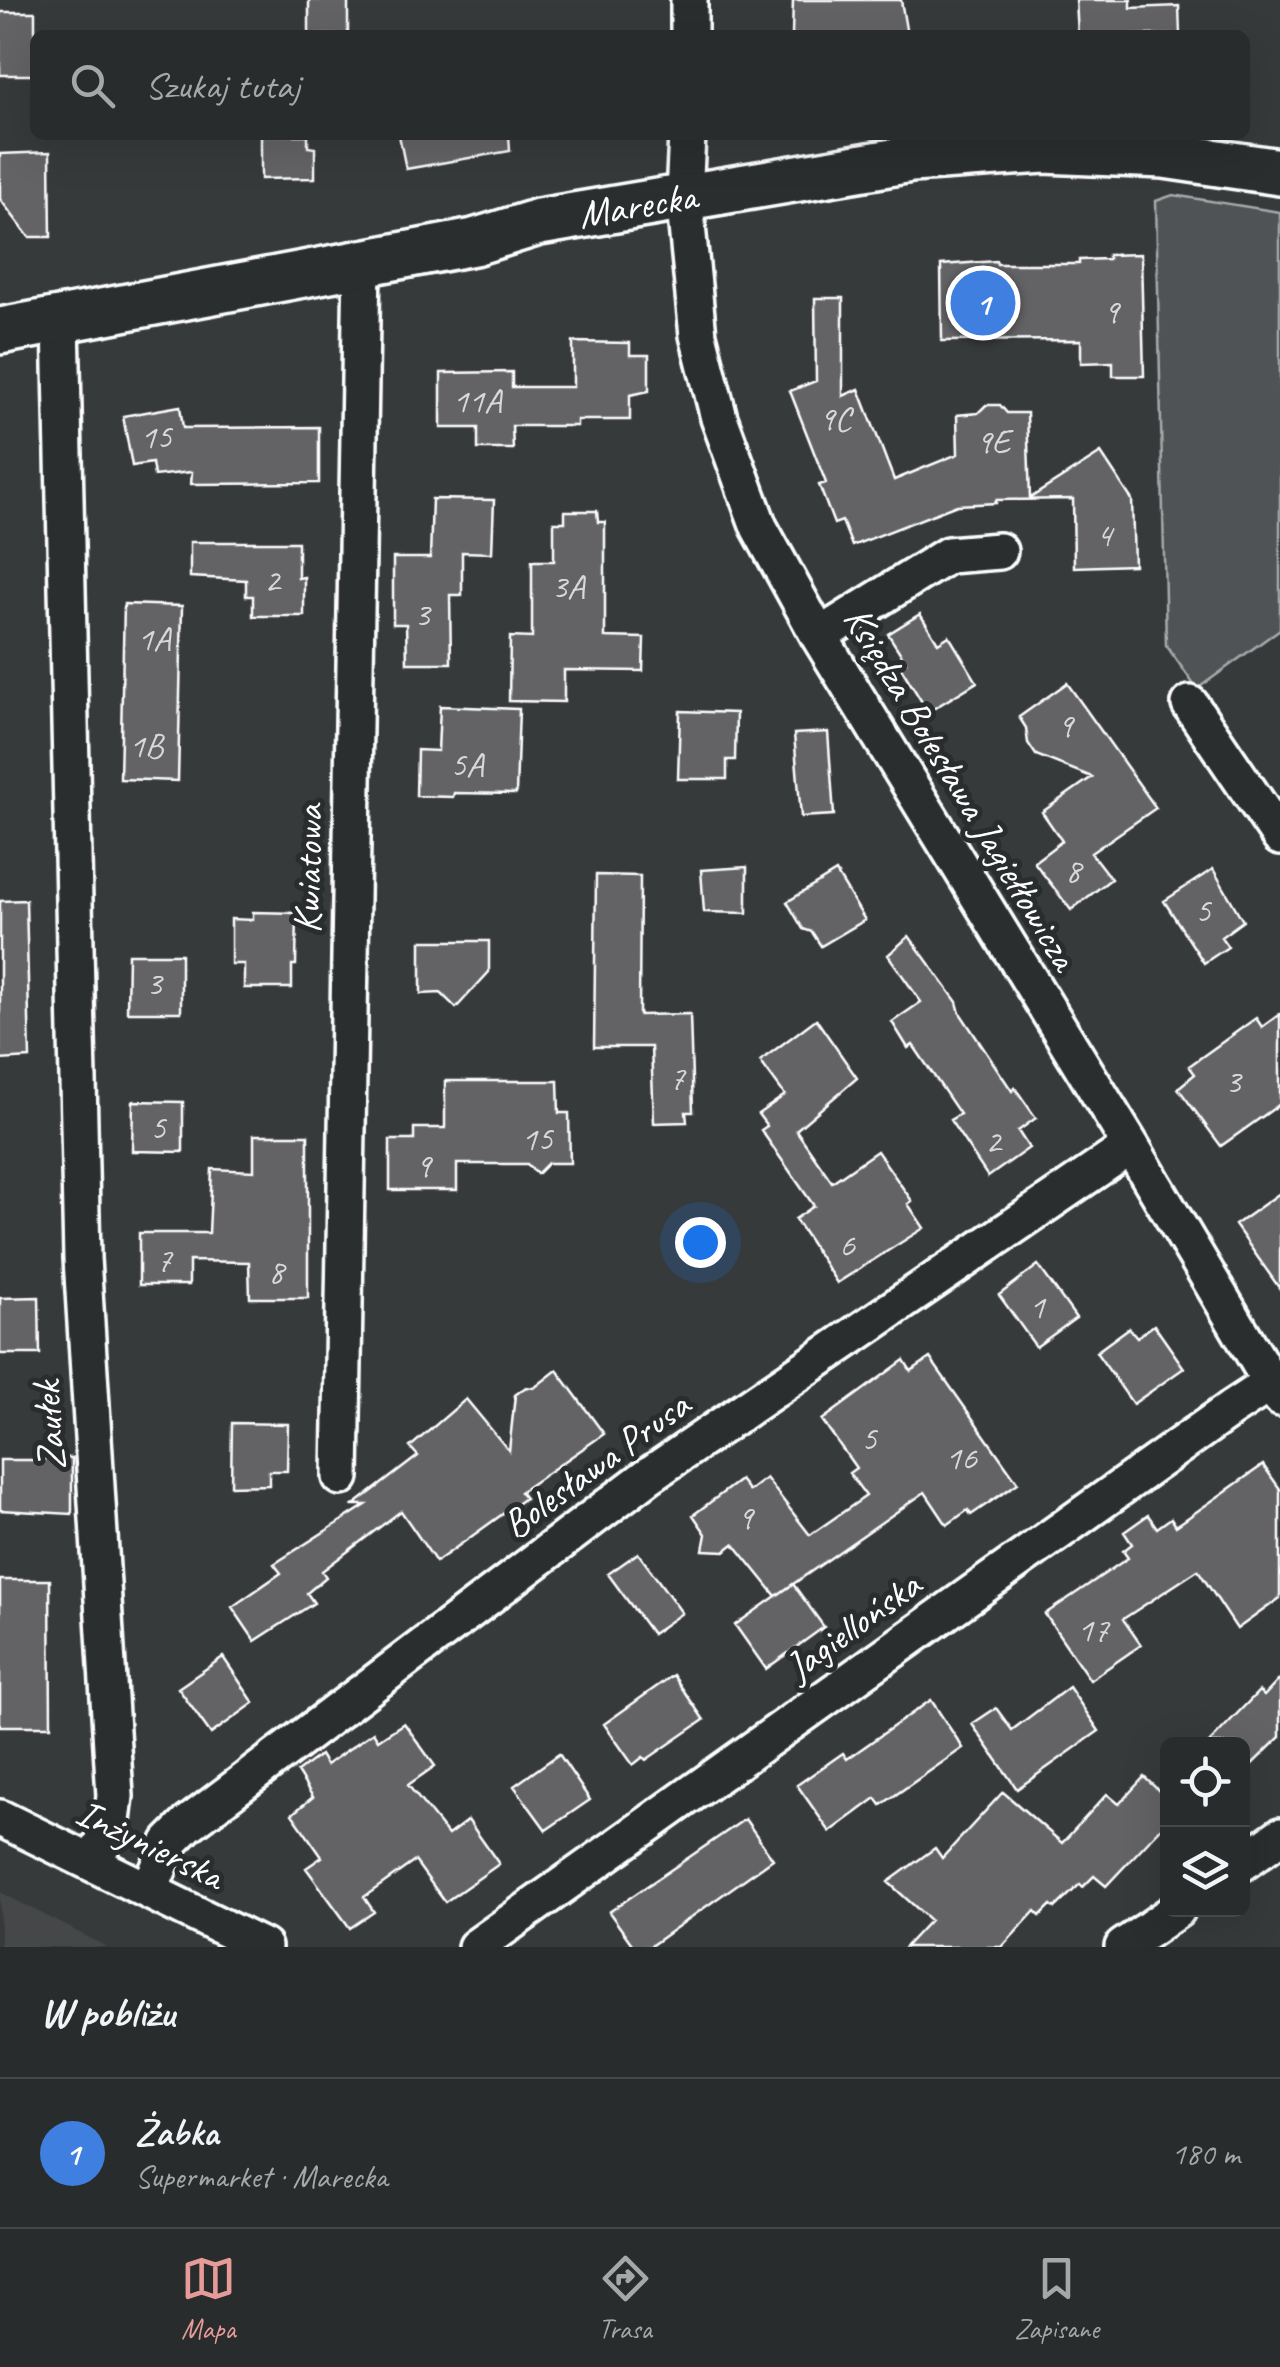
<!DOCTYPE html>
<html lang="pl">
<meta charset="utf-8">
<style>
body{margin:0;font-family:Caveat,sans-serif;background:#313434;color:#f1f3f6}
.controls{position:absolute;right:30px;bottom:30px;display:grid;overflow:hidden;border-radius:15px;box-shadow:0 10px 40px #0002}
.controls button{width:90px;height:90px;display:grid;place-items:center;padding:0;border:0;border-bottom:2px solid #454848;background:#292c2c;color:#f1f3f6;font:50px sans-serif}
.you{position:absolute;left:700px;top:1242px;width:35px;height:35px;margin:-25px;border:8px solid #fff;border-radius:50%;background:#1a73e8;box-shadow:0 0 0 15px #1a73e833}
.badge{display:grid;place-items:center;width:65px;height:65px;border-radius:50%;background:#e69b98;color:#fff;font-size:32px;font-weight:700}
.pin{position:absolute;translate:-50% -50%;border:5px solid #fff;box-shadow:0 2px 10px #0006}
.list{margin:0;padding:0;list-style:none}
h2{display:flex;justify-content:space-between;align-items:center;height:130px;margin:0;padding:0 40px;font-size:42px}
h2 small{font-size:32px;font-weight:400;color:#a5a7a9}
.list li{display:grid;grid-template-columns:65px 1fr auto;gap:30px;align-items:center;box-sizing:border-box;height:150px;padding:0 40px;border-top:2px solid #454848}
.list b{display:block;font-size:38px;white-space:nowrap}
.list p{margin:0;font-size:32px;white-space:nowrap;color:#a5a7a9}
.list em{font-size:32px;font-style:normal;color:#a5a7a9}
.icon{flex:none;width:55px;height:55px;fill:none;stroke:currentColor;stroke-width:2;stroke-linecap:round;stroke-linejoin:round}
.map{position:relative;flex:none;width:1280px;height:1947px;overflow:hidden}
.search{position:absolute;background:#292c2c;box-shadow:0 10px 40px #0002;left:30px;right:30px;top:30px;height:110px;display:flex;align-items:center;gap:25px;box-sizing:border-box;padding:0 35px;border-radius:15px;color:#a5a7a9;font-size:38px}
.sheet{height:280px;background:#292c2c}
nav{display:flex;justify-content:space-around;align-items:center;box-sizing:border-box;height:140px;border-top:2px solid #454848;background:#292c2c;font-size:28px;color:#a5a7a9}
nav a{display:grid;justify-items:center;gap:5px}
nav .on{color:#e69b98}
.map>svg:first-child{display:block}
.built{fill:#444748}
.green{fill:#505354;stroke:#a8a9aa;stroke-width:2.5}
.building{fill:#636465;stroke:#fff;stroke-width:2.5}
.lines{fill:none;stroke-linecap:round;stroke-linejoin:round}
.minor-casing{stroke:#fff;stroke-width:42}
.tertiary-casing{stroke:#fff;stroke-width:52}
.minor{stroke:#2a2d2e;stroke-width:35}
.tertiary{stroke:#2a2d2e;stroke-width:45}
.labels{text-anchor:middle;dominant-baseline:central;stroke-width:10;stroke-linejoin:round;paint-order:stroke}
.number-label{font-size:35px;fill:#d8d8d8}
.street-label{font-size:40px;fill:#fff;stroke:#2a2d2e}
</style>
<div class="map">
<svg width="1280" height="1947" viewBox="0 0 1280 1947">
<rect width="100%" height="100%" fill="#373a3b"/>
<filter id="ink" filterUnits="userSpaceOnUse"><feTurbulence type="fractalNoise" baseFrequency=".01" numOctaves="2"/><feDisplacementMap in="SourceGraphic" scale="20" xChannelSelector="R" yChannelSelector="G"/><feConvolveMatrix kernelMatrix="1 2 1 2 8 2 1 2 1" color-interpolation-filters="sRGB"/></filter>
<g filter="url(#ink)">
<path class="built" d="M0,1892L107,1947H0Z"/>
<path class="green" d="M1173,195L1280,212V629L1197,689L1166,645L1156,201Z"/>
<path class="building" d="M309,0H348V35H309Z
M793,0H901L907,35H792Z
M1076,0H1131V8L1179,6L1180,35H1078Z
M0,12H35V75H0Z
M261,135H308V147L315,148V178L261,179Z
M399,135H509L510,151L406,169Z
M50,152L51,237H29L0,199V154Z
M1141,254L1144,376H1113V362L1081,363V340L942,341L941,265L996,261L997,264H1079V260L1108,259V255Z
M815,298H843V396L859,389L894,480L958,454L957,415L978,413L986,405H1000L1007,413H1027L1030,498L1101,453L1132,500L1134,565L1074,567L1073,499L996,500V503L957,505L852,546L842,521L834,524L819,485L826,483L790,391L816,381Z
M573,342L630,343V355H649V391L630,395V420H577V426H512L513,449H478V428H441V373L512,372V387H573Z
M180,406L183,428L319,427V483L191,484L192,472L154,476L152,463L132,466L123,416Z
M432,499L494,500L492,553L462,552V595H450L451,663H407L406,624H393V558H430Z
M565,511H597L598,522H605V637L644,638L643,671L564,670V702L509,701L510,637L532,638V561H554V522H565Z
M190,542H298V578L304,577V616H253V596H246V580L190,577Z
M124,604L182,606L178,781L120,779Z
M920,614L938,643L949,636L977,682L928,712L900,666L906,662L888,634Z
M1067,683L1156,808L1091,853L1111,879L1071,910L1034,862L1062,841L1042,812L1092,777L1036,755L1028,743L1026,728L1019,717Z
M440,706L519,709L516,794L454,793L453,797L416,796L417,750L438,751Z
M680,711L736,713L735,760H727V779H678Z
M828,732L834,815L801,817L794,734Z
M747,867V913L704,912L701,870Z
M1213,869L1243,921L1221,937L1228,947L1204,963L1164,901Z
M836,872L865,920L821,946L812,932L803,929L787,902Z
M596,875L640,876L639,1015L690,1014L693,1112H686L687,1122L654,1123L651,1047H594Z
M26,900L30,1058L0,1060V901Z
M253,912L297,913L296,965H292V988H244V964H231V919L253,920Z
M909,936L957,1002L960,1013L1012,1091L1015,1088L1036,1118L1018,1131L1029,1148L988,1177L950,1120L960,1114L913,1045L908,1048L892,1022L921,1002L888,955Z
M421,941H489V972L456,1008L441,993L421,994Z
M128,954H181V1012H127Z
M1280,1014V1104L1221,1146L1178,1088L1195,1074L1189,1066L1256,1018L1262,1027Z
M816,1019L857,1078L796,1130L832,1182L877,1151L912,1201L908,1204L924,1228L837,1283L795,1219L814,1206L761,1130L767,1126L758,1114L785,1095L760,1061Z
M445,1081H558L559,1113H569L570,1163H548L537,1174L527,1164H457V1190H390V1140H414V1128H445Z
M133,1101L183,1102V1152L132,1151Z
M254,1135H308V1298H250L249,1262L189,1261V1285H139V1233H209L212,1169L254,1171Z
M1280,1193V1289L1235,1225Z
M1038,1265L1076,1318L1036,1347L999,1295Z
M39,1297L40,1354H0V1298Z
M1154,1325L1184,1368L1133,1404L1096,1352L1129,1328L1137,1337Z
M930,1358L1018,1483L971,1515L968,1510L947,1525L925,1492L776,1596L734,1544L725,1551L703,1550L706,1534L693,1515L740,1480L749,1491L766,1478L810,1535L866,1496L849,1473L856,1468L822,1420L904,1360L911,1371Z
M557,1370L604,1434L520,1492L525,1498L436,1562L401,1511L322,1571L326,1577L307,1593L314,1603L255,1641L232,1607L281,1573L274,1564L366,1505H354L418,1456L410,1447L466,1399L509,1451L515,1395L526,1387L534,1388Z
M232,1423L288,1424L287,1471H269V1485L231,1486Z
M44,1457L72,1458V1514L0,1510V1460H44Z
M1263,1465L1280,1489V1598L1237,1629L1198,1570L1123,1619L1141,1645L1090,1680L1045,1614L1128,1558L1123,1551L1132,1544L1124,1532L1148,1515L1157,1528L1171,1518L1176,1526Z
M638,1553L682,1613L652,1634L608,1574Z
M0,1580H50L51,1726H0Z
M793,1584L824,1627L766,1669L735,1625Z
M223,1657L254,1703L211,1734L178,1688Z
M673,1675L704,1720L646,1760L643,1757L633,1765L604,1724Z
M1280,1679V1737L1242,1774V1744H1208L1259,1691L1264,1696Z
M1069,1687L1099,1731L1017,1789L972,1724L996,1708L1012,1730Z
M931,1700L963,1748L881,1805L876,1798L830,1832L797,1785L843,1753L847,1759Z
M404,1723L435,1766L408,1785L448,1835L468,1820L499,1864L445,1902L415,1861L364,1897L374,1912L350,1928L306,1868L322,1857L292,1814L313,1797L297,1772L320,1755L326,1765L373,1732L378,1740Z
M559,1754L590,1800L546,1830L514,1786Z
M1144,1777L1168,1799V1820L1106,1886L1094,1876L1083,1887L1080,1884L1055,1908L1051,1905L1040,1916L1035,1911L1002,1947H905L930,1920L888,1882L935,1848L942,1858L1003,1792L1062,1843L1107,1794L1119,1804Z
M745,1819L773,1859L649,1947H634L609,1912Z"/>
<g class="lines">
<defs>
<path id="minor" d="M689,35V0
M687,135L684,196L698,335L719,418L759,527L819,636L1131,1146L1280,1398
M61,321L82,1258L115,1796L112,1821L94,1863
M819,636L948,555L999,551
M1190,704L1280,837
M341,1477L362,263
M0,1818L263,1947
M1242,1863L1280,1836
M149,1891L170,1842L188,1824L648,1476L1131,1146
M476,1947L1231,1409L1280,1377
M1123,1947L1177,1910"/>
<g id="tertiary">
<path id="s1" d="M0,331L474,242L539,222L911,159L1044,150L1164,155L1280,172"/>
</g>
</defs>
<use href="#minor" class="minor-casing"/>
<use href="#tertiary" class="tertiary-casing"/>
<use href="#minor" class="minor"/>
<use href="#tertiary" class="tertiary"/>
</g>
</g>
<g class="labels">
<g class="number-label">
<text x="1111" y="311">9</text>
<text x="477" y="400">11A</text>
<text x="835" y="418">9C</text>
<text x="156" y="436">15</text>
<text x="993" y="441">9E</text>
<text x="1104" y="534">4</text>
<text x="272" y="579">2</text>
<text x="568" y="586">3A</text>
<text x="422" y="614">3</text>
<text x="154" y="638">1A</text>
<text x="1065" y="725">9</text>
<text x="146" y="745">1B</text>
<text x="467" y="764">5A</text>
<text x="1073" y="870">8</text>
<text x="1203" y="910">5</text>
<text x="154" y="983">3</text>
<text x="677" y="1077">7</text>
<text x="1233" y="1081">3</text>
<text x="158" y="1127">5</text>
<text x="537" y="1138">15</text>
<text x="993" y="1140">2</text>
<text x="423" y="1165">9</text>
<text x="847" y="1244">6</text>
<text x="164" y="1259">7</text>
<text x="276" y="1271">8</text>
<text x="1037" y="1306">1</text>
<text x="869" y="1438">5</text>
<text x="961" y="1457">16</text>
<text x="745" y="1517">9</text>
<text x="1093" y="1629">17</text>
</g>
<g class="street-label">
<text stroke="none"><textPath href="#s1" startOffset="650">Marecka</textPath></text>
<text transform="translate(961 788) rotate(59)">Księdza Bolesława Jagiełłowicza</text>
<text transform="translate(308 869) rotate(-89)">Kwiatowa</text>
<text transform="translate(49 1426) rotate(-94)">Zaułek</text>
<text transform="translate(596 1465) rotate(-36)">Bolesława Prusa</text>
<text transform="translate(853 1626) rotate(-36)">Jagiellońska</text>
<text transform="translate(150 1844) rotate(26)">Inżynierska</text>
</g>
</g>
</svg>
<div class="controls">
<button><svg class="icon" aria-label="locate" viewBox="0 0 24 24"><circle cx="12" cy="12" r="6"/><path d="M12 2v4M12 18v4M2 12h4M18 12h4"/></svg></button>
<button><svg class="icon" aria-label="layers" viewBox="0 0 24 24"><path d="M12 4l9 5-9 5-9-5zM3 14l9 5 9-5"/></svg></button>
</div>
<div class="you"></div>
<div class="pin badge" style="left:983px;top:303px;background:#3f7fe0">1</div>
<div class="search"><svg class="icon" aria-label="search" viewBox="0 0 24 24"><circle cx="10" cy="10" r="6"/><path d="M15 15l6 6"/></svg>Szukaj tutaj</div>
</div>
<section class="sheet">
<h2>W pobliżu<small></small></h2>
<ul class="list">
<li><span class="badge" style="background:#3f7fe0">1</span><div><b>Żabka</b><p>Supermarket · Marecka</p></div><em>180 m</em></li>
</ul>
</section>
<nav>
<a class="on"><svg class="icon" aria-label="map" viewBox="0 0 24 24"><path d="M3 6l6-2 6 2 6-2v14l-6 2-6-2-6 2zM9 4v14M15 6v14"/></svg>Mapa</a>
<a><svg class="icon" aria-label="directions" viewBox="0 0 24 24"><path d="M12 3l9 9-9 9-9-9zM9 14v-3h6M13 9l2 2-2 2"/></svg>Trasa</a>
<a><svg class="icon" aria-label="saved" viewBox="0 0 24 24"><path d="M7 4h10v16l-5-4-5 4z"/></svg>Zapisane</a>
</nav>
